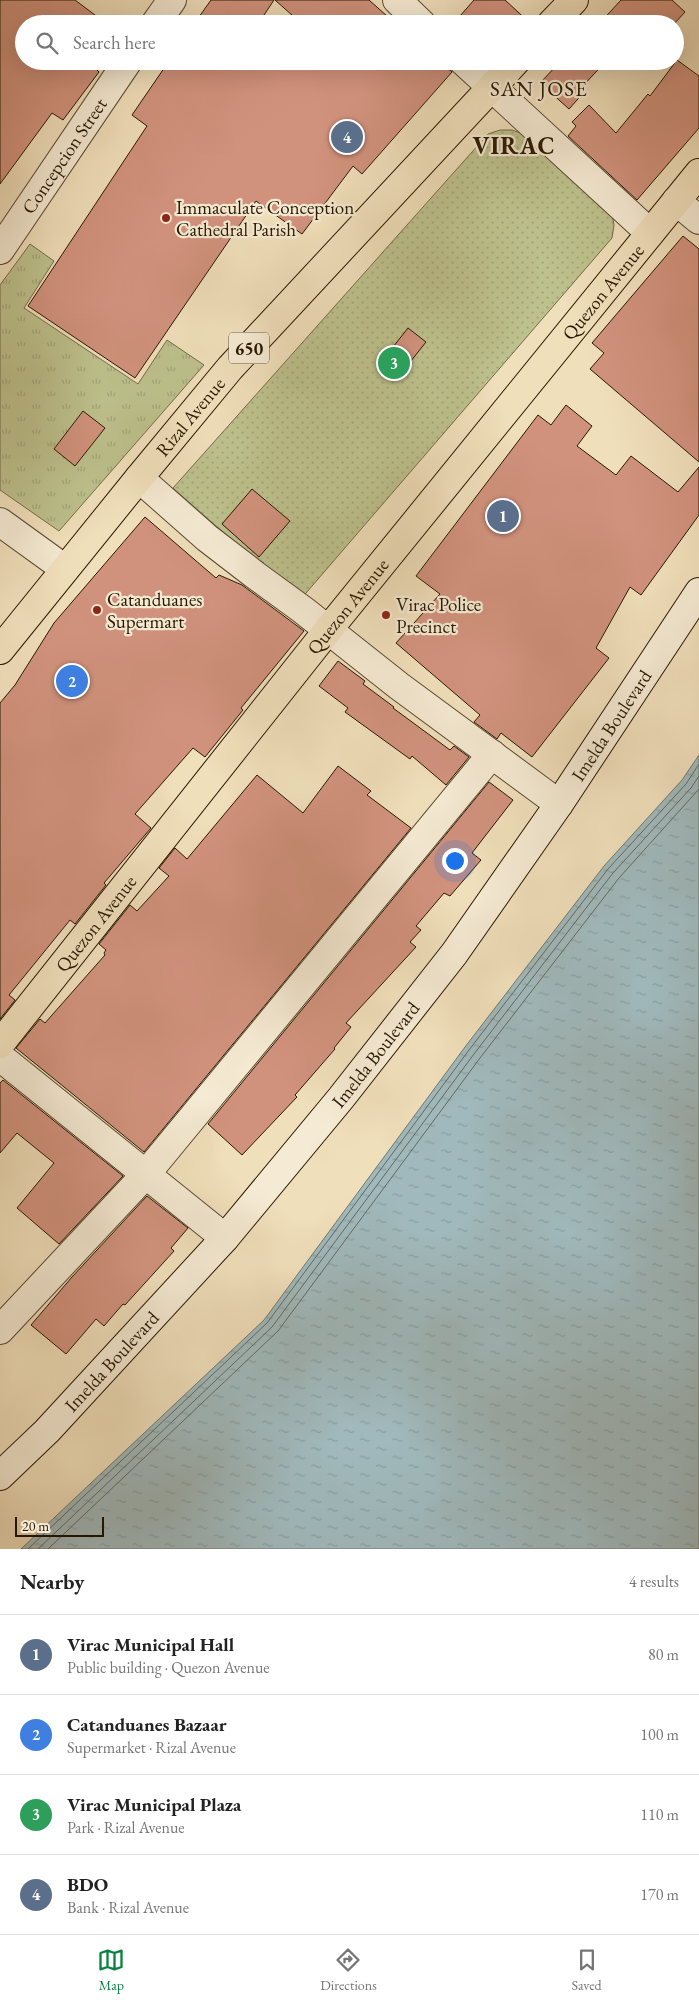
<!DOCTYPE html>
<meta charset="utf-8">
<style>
body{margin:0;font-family:"EB Garamond",serif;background:#f2f2f2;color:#222}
.scale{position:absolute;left:15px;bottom:12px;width:89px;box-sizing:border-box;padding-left:5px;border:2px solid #291801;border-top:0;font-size:14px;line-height:18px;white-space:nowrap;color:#291801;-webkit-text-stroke:4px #f5ead3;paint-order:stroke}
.you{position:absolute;left:454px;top:860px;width:18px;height:18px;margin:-12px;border:4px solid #fff;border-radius:50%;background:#1a73e8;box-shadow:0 0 0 8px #1a73e833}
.badge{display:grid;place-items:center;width:32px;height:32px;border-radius:50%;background:#0b8043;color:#fff;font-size:16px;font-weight:700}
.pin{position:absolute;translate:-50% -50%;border:2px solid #fff;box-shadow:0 1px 5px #0006}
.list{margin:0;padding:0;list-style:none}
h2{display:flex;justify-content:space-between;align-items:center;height:65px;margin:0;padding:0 20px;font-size:21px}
h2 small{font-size:16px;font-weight:400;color:#767676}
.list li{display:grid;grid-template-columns:32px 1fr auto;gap:15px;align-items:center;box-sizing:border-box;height:80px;padding:0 20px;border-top:1px solid #e0e0e0}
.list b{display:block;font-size:19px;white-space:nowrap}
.list p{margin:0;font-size:16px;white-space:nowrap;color:#767676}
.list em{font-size:16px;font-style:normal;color:#767676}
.icon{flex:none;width:28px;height:28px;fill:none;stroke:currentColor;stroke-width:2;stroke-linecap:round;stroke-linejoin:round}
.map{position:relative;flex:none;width:699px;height:1549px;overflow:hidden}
.search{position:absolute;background:#fff;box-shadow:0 5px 20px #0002;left:15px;right:15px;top:15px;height:55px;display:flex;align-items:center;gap:12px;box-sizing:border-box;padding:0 18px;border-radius:28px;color:#767676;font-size:19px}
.sheet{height:385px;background:#fff}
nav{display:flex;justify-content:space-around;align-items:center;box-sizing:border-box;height:70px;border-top:1px solid #e0e0e0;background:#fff;font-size:14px;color:#767676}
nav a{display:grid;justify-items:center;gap:2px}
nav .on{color:#0b8043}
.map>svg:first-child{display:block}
.grass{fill:url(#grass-tufts);stroke:#736c47}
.park{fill:url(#park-dots);stroke:#736c47}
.water{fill:url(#water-ripples);stroke:#707971}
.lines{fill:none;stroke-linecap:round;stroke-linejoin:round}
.shore{stroke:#64685e;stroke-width:1}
.building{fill:#d1927d;stroke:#291801}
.minor-casing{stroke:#5b4a30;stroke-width:30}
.secondary-casing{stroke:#291801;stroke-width:30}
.primary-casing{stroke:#291801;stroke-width:30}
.minor{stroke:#f5ead3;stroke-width:28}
.secondary{stroke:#f5ead3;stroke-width:28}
.primary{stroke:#f0dfbb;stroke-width:28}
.poi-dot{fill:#8f2418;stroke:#f5ead3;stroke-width:2}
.labels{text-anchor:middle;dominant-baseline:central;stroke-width:4.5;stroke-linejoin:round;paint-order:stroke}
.shield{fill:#f5ead3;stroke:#665740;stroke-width:1}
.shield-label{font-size:18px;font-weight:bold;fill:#291801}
.street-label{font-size:19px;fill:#291801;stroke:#f5ead3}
.poi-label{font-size:19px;fill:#291801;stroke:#f5ead3;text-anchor:start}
.quarter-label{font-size:21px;letter-spacing:1px;fill:#291801;stroke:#f5ead3}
.district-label{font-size:24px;font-weight:bold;letter-spacing:1px;fill:#291801;stroke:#f5ead3}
</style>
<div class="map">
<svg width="699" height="1549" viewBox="0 0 699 1549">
<defs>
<pattern id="grass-tufts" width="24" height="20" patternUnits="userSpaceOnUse" patternTransform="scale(1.25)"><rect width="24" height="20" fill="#bdc18d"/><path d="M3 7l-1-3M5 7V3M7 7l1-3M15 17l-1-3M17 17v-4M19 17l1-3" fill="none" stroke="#a2a578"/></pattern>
<pattern id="park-dots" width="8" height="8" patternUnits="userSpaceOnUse" patternTransform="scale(1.25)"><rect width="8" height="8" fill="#bdc18d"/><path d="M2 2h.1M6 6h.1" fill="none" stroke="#a2a578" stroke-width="1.8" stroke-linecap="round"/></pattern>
<pattern id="water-ripples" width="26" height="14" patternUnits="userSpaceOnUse" patternTransform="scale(1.25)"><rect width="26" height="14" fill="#a0b9bc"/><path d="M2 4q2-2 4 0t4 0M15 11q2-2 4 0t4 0" fill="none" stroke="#8a9ea0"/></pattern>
</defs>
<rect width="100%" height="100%" fill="#f0dfbb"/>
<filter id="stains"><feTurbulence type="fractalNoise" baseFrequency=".004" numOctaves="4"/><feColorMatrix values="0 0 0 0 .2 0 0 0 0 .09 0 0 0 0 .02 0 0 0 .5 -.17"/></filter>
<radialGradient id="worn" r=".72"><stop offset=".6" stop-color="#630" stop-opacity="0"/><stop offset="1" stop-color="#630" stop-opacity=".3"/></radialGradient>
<path class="grass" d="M30,244L54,261L24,308L138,384L167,340L204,365L59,531L0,490V285Z"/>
<path class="park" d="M500,130H512L523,134L612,214L614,225L612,238L300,600L173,488L488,134Z"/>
<path class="water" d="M699,755V1549H21L264,1320L465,1047L604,866L682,780Z"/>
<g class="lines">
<path class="shore" d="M28,1549L267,1323L469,1050L608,869L686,784L699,764
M38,1549L272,1327L474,1054L613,873L691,788L699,776
M48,1549L278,1331L480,1058L619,878L699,789"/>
</g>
<path class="building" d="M0,0H75L107,24H24V61H104L97,70L99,72L63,120L52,113L0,184Z
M211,0H274L258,24H194Z
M275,0H369L396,24H302Z
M474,0H505L531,24H453Z
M621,0H672L685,12L674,24H599Z
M677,60L699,76V128L637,200L568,136L576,126L572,122L589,105L616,133L648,94L650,96Z
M169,61H439L452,72L362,174L353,166L302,234L256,201L135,378L28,306L147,126L132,115Z
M564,61H606L582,87L586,90L569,109L540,83L558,64L559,66Z
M683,236L699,249V462L590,369L604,353L592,343Z
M408,328L426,342L407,366L389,352Z
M566,405L592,426L577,446L616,475L631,456L678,492L699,467V515L641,595L630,587L596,648L609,658L532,757L501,733L497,739L474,722L480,715L396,643L440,594L416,576L538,415L551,425Z
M83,411L105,428L75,466L54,449Z
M252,489L290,521L259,557L222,524Z
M145,517L216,578L219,575L242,585L304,631L241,708L243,710L205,757L193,748L135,814L151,828L104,883L106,885L75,924L70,920L9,995L15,1000L0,1019V703L15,685L54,623Z
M338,661L365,681L363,684L394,707L393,708L450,750L454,746L469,757L446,785L412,756L410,759L345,712L348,708L319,686Z
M338,766L371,791L367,795L411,828L144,1152L16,1048L40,1019L45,1023L105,955L104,953L106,950L99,944L130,905L137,911L169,876L159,868L175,848L187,859L257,775L303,813Z
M489,782L513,800L472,853L481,860L450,896L444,893L416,926L421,930L410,942L416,947L346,1023L351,1027L334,1048L335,1049L295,1095L297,1097L242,1155L208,1124Z
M3,1080L123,1176L59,1244L17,1208L54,1163L17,1133L0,1153V1083Z
M147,1196L188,1228L171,1248L174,1251L125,1305L123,1304L104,1326L96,1319L66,1354L31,1325L72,1277Z"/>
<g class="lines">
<defs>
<g id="minor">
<path d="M397,0L422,24"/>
<path d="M155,24L172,0"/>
<path d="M463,61L650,233"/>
<path d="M676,201L699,220"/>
<path id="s1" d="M0,250L128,61"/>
<path d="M139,478L207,538L255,575L303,610L399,686L559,804"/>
<path d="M0,522L65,569"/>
<path d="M0,1057L225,1238"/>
<path d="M0,1330L146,1174L492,754"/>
</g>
<g id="secondary">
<path id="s2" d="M0,1476L47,1431L225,1238L341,1098L454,954L559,804L699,592"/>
</g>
<g id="primary">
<path d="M551,24L574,0"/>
<path id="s3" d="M0,650L139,478L230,368L516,61"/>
<path id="s4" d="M0,1044L328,630L699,173"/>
</g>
</defs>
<use href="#minor" class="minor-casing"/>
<use href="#secondary" class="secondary-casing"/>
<use href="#primary" class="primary-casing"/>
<use href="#minor" class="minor"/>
<use href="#secondary" class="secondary"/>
<use href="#primary" class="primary"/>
</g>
<g class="poi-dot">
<circle cx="166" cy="218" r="5"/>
<circle cx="97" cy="610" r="5"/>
<circle cx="386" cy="615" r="5"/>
</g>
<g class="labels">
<rect class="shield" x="229" y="332.5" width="40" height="31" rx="4"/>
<g class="shield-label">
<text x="249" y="348">650</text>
</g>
<g class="street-label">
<text stroke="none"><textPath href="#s1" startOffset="114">Concepcion Street</textPath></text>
<text stroke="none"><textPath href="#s4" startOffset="964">Quezon Avenue</textPath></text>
<text stroke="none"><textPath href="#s3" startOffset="301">Rizal Avenue</textPath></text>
<text stroke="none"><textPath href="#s4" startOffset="559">Quezon Avenue</textPath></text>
<text stroke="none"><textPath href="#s2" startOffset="970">Imelda Boulevard</textPath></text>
<text stroke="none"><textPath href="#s4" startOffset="154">Quezon Avenue</textPath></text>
<text stroke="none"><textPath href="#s2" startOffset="565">Imelda Boulevard</textPath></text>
<text stroke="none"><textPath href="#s2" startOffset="160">Imelda Boulevard</textPath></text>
</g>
<g class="poi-label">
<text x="176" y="207">Immaculate Conception<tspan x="176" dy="22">Cathedral Parish</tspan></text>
<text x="107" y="599">Catanduanes<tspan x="107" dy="22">Supermart</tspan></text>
<text x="396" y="604">Virac Police<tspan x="396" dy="22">Precinct</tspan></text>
</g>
<g class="quarter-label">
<text x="539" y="88">SAN JOSE</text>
</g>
<g class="district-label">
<text x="514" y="145">VIRAC</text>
</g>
</g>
<rect width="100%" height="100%" filter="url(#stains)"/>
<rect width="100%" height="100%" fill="url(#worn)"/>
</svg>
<div class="scale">20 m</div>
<div class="you"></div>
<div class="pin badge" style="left:503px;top:516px;background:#5c6f8a">1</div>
<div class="pin badge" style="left:72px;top:681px;background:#3f7fe0">2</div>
<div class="pin badge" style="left:394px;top:363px;background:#2e9e5b">3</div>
<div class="pin badge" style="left:347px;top:137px;background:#5c6f8a">4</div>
<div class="search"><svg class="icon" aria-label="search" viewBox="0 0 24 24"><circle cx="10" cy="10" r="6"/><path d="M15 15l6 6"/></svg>Search here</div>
</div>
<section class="sheet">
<h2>Nearby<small>4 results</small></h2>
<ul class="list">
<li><span class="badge" style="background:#5c6f8a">1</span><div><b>Virac Municipal Hall</b><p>Public building · Quezon Avenue</p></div><em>80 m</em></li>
<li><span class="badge" style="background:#3f7fe0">2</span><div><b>Catanduanes Bazaar</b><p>Supermarket · Rizal Avenue</p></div><em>100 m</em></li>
<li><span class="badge" style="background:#2e9e5b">3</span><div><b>Virac Municipal Plaza</b><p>Park · Rizal Avenue</p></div><em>110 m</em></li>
<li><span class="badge" style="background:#5c6f8a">4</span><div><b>BDO</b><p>Bank · Rizal Avenue</p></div><em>170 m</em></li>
</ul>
</section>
<nav>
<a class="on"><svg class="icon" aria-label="map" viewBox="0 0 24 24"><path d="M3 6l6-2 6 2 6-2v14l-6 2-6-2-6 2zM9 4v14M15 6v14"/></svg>Map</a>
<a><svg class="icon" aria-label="directions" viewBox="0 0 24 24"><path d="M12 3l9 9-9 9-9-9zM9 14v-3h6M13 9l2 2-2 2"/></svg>Directions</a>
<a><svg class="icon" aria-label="saved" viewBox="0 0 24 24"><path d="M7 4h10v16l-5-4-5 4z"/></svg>Saved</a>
</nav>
